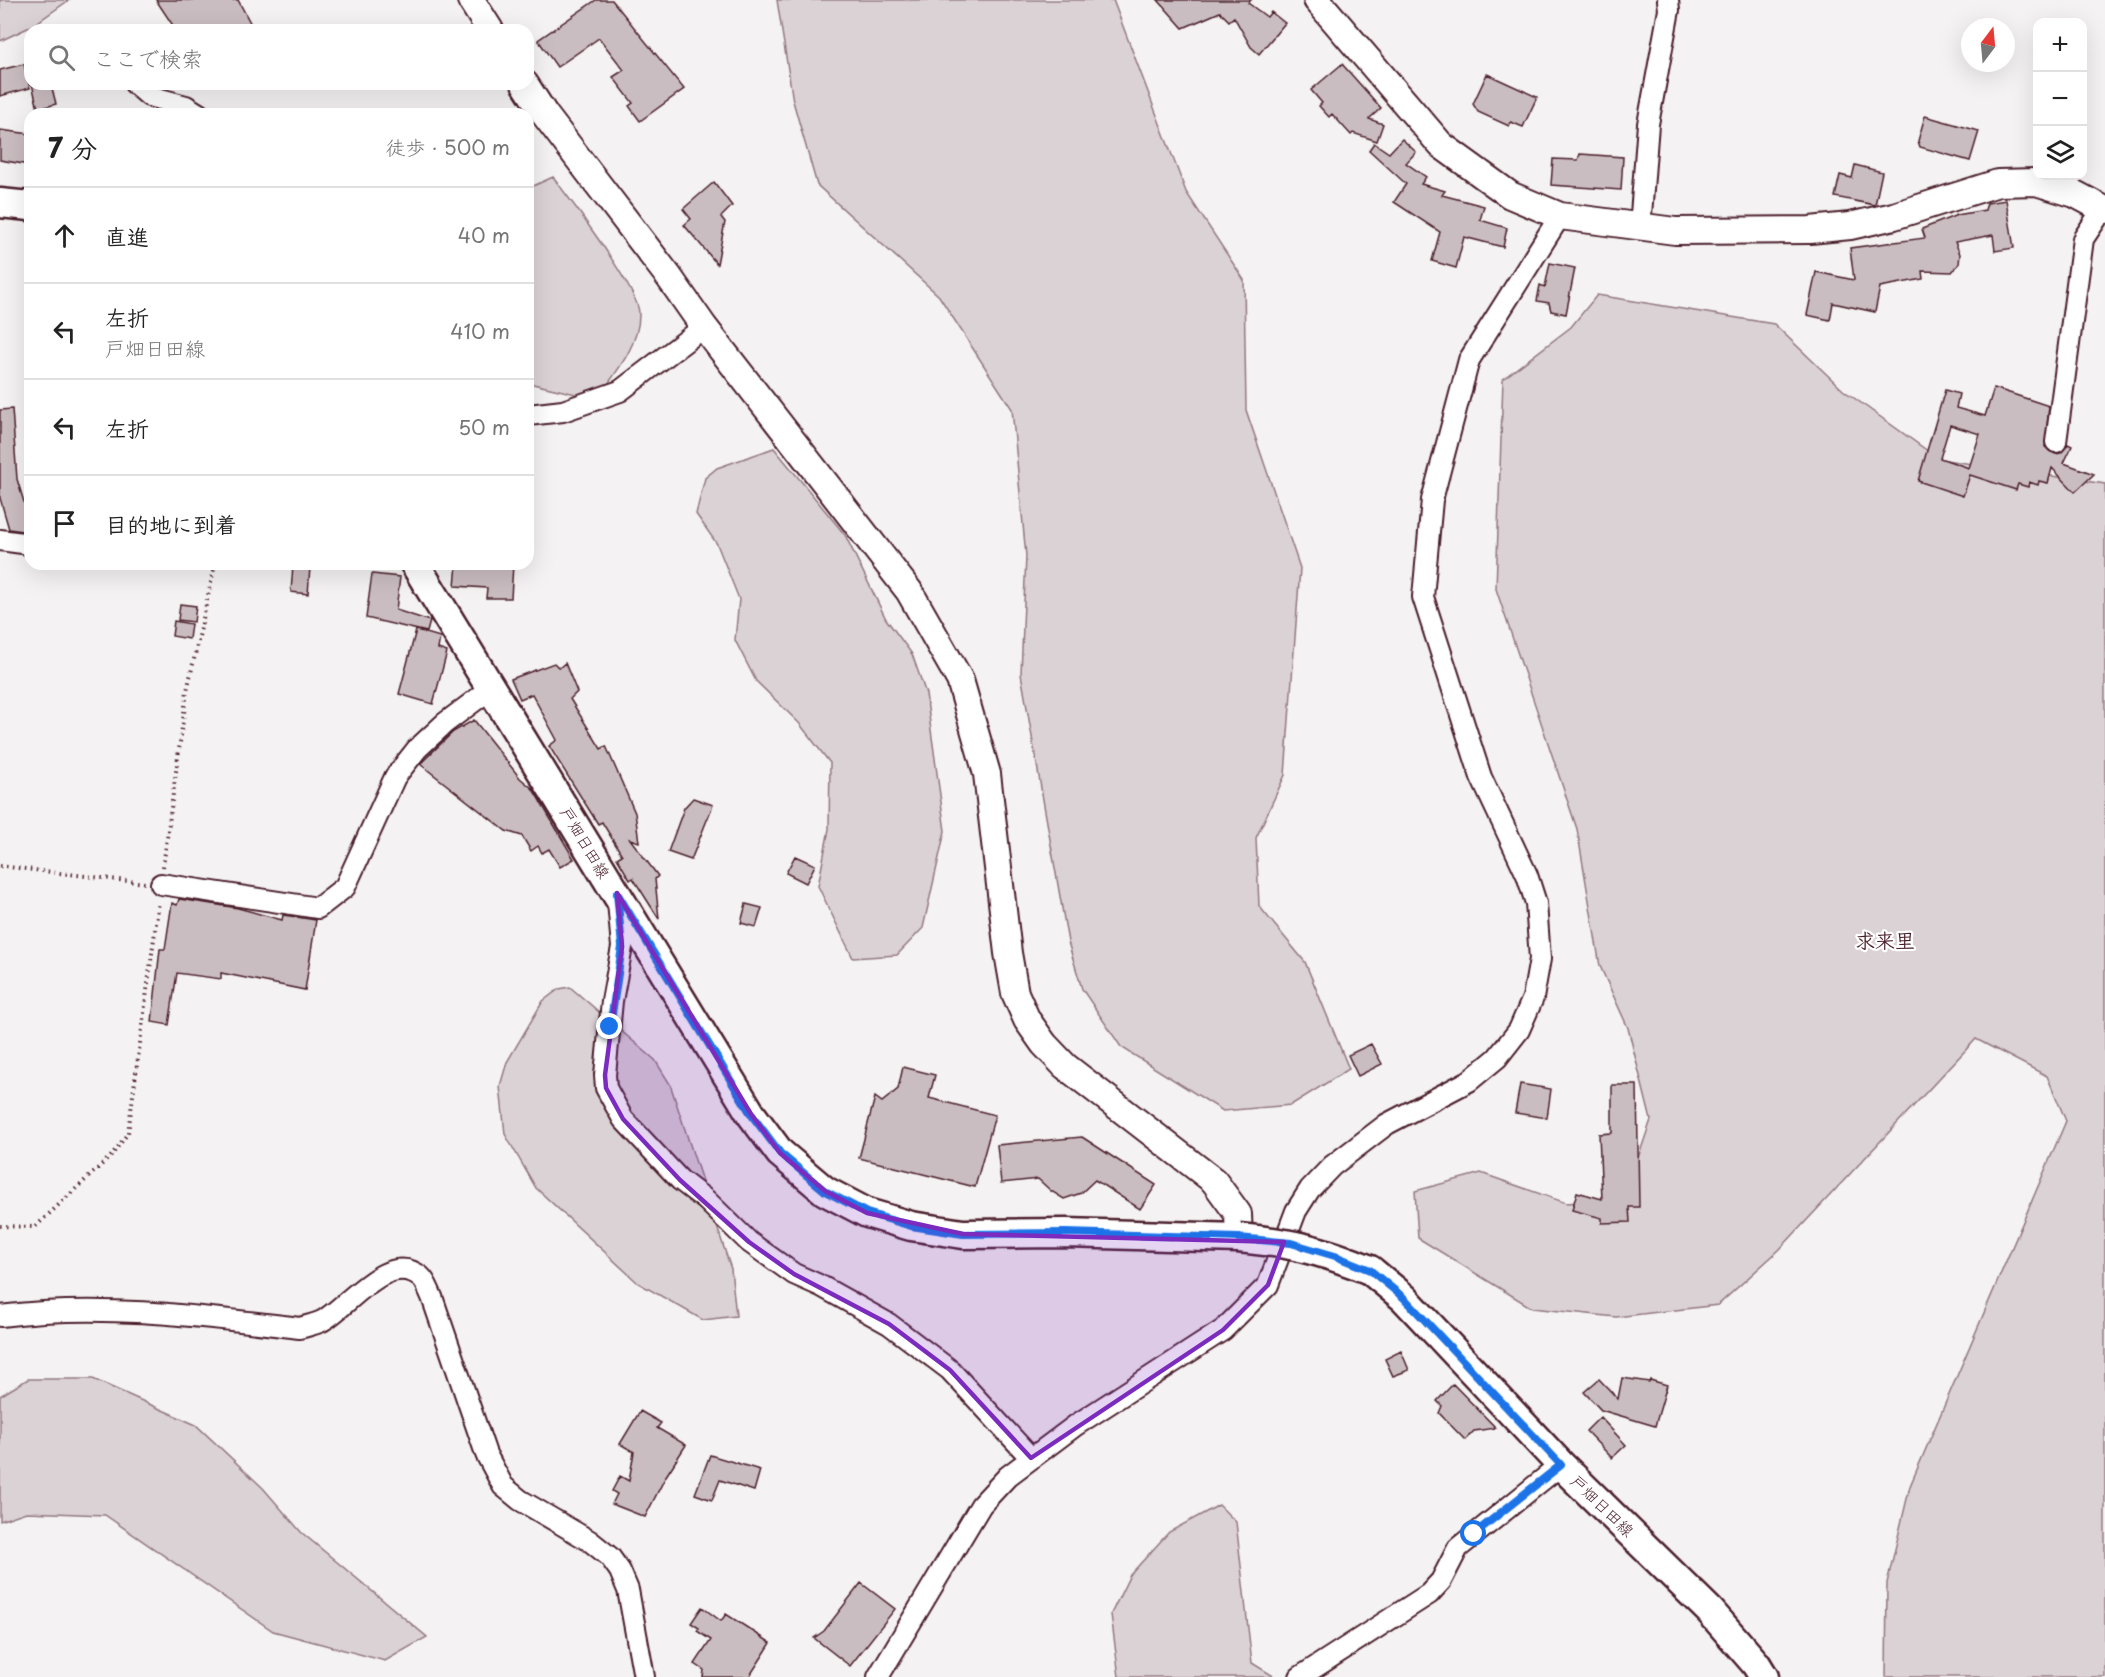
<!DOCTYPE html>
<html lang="ja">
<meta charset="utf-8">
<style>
body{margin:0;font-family:"Playpen Sans","Klee One",sans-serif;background:#f2f2f2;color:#222}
.controls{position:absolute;right:18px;top:18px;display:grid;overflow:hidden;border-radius:12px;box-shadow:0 6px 24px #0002}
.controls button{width:54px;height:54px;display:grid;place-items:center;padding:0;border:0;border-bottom:2px solid #e0e0e0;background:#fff;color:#222;font:30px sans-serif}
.compass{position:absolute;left:1961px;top:18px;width:54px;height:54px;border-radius:50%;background:#fff;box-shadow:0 6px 24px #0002;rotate:16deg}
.stop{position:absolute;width:18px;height:18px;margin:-14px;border:4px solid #1a73e8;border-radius:50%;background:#fff}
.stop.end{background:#1a73e8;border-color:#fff;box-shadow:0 2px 6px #0008}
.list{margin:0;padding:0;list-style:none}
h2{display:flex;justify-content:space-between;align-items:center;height:78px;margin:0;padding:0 24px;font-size:26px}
h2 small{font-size:20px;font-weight:400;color:#767676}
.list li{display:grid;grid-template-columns:39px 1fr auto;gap:18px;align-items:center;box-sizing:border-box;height:96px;padding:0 24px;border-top:2px solid #e0e0e0}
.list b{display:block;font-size:22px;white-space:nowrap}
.list p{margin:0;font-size:20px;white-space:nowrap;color:#767676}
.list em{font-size:20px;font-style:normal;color:#767676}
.icon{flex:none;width:33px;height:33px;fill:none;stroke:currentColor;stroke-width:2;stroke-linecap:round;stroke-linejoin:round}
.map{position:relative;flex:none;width:2105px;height:1677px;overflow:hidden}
.search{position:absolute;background:#fff;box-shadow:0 6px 24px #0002;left:24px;top:24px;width:510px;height:66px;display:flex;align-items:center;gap:15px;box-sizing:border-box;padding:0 21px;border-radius:18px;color:#767676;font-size:22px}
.panel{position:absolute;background:#fff;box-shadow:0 6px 24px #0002;left:24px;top:108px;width:510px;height:462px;border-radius:18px}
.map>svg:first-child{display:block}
.green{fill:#dbd2d5;stroke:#927880;stroke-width:1.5}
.building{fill:#cabdc1;stroke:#4a1f2b;stroke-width:1.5;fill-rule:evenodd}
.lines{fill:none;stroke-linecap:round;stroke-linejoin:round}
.minor-casing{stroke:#4a1f2b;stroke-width:24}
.tertiary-casing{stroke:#4a1f2b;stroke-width:30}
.secondary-casing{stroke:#4a1f2b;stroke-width:33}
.path{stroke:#4a1f2b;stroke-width:4;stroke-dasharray:1.5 4.5;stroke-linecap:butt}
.minor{stroke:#fff;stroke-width:20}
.tertiary{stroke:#fff;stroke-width:26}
.secondary{stroke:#fff;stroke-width:28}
.secondary-bridge-casing{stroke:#4a1f2b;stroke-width:33;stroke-linecap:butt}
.secondary-bridge{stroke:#fff;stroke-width:28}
.route{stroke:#1a73e8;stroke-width:8}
.marked{fill:#7b2cbf;fill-opacity:0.2;stroke:#7b2cbf;stroke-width:4.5;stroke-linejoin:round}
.labels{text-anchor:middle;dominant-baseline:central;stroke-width:4.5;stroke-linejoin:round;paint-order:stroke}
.street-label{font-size:16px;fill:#4a1f2b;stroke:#fff}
.quarter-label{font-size:20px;font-weight:bold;fill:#4a1f2b;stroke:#fff}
</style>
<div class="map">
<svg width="2105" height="1677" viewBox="0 0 2105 1677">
<rect width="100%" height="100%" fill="#f4f2f2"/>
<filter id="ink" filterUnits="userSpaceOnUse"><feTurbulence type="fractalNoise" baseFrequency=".0167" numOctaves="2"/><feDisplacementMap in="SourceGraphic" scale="12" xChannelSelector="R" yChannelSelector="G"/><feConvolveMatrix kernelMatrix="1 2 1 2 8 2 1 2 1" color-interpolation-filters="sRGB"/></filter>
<g filter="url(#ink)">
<path class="green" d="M0,0H69L32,26L0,41Z
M777,0H1113L1186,192L1244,280L1246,410L1300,568L1285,775L1256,838L1259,906L1305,962L1349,1069L1291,1105L1223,1111L1121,1047L1082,989L1068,942L1021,674L1026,556L1012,409L939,296L817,185L793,101Z
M553,177C570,199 639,291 639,313C640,345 614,375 597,399L533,384L528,379V194L533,186Z
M1597,295L1774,324L1843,390L1939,459L2105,484V1677H1886L1887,1583L1910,1486L2066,1121L2047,1076L1976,1039L1779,1250L1718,1305L1616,1317L1532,1308L1418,1238L1415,1191L1481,1173L1566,1203L1624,1199L1651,1120L1628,1028L1600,966L1577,829L1496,589L1503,379L1571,327Z
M774,448L845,535L886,619L912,654L926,694L945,831L923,928L897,955L853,958L818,886L829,829L830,763L799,723L756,681L735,640L739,599L717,544L696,514L705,478L717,468Z
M570,987L655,1060L670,1084L731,1269L736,1316L703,1320L638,1283L536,1188L505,1134L500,1086L507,1062L543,1001L559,989Z
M28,1379H93L196,1425L263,1488L301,1532L427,1637L385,1661L273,1631L105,1515L26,1512L0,1521V1396Z
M1219,1505L1236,1522L1252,1663L1275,1677H1119L1111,1614L1130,1575L1169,1532Z"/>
<path class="building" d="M156,0H238L254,30H176Z
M596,0H612L684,89L640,121L629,106L633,103L613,77L624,70L599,38L557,67L538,40Z
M1158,0H1251L1248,3L1267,17L1271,12L1285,23L1259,54L1251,47L1234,17L1229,21L1220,12L1183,28Z
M24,64L30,88L0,96V70Z
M1342,64L1381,108L1369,119L1383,124L1377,141L1353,133L1351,135L1332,114L1329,117L1319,106L1322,103L1311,90Z
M1487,74L1537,97L1523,127L1511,122L1509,126L1478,112L1473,104Z
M32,84H51L56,104L38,109Z
M1925,116L1979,131L1970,161L1920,147L1918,141Z
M0,130L30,134V165L0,160Z
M1402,139L1416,152L1406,163L1426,177L1421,184L1445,191L1442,195L1484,206L1480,220L1507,228L1503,247L1464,237L1456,268L1432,261L1440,232L1394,202L1406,184L1369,150L1374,143L1389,153Z
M1580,154L1623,157L1621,190L1551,185L1553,159L1578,160Z
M1855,165L1882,172L1875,205L1835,197L1840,175L1852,178Z
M714,182L732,206L721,217L725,222L717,264L684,225L691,219L683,209Z
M2006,200L2014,248L1995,251L1993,235L1955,242L1960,254L1959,264L1952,272L1922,271L1923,279L1880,287L1875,312L1833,303L1830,320L1807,315L1816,272L1854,280L1850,248L1925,238L1922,229L1957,215L1985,210L1987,203Z
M1550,263L1575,268L1566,314L1551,311L1549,303L1537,301L1540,285L1545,287Z
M1994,388L2049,406L2045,447L2055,454L2061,453L2068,444L2072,446L2064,463L2094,474L2075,492L2052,468L2048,483L2039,481L2038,485L2029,482L2028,487L2018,484L2016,490L1970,475L1963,496L1918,481L1945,390L1959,394L1956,408L1985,416ZM1950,425L1980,434L1969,468L1940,458Z
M12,409L17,479L30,522V529L22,531L9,529L0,498V410Z
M457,564H513L511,598H486L487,588L455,586Z
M293,565L310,567L308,594L291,592Z
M372,574L400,577L396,610L430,621L427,632L366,618Z
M180,604L196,606L194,622L178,620Z
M174,621L191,624L189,639L172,636Z
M416,630L440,637L438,649L447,652L433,704L399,694Z
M554,663L559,668L565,663L577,692L570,699L601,749L606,746L635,813L639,842L630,839L658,876L655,879L659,919L633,878L630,880L617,858L622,855L602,822L598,824L549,746L557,740L532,694L520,699L511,679Z
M474,720L520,778L533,789L574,859L560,867L549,849L542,853L538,846L531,851L522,836L506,831L420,764L453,732Z
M693,798L713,805L691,860L668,852L684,808Z
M795,856L815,865L806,883L786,873Z
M179,899L238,908L282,920L283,915L316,920L305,990L221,973V979L177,973L169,1025L152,1022L160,949H165L172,903L177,905Z
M746,904L762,908L756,927L741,923Z
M1371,1044L1382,1064L1358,1076L1348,1055Z
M903,1067L935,1075L929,1098L995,1115L975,1187L859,1158L875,1097L882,1102L898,1089Z
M1520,1084L1551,1089L1547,1118L1515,1113Z
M1612,1085H1637L1639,1207H1629L1630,1222L1602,1223V1218L1572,1210L1577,1192L1602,1199L1599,1134L1612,1133Z
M1082,1137L1156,1185L1140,1209L1095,1180L1081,1193L1064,1199L1051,1191L1038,1179L1001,1183L997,1145Z
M1401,1351L1409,1370L1393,1376L1385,1359Z
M1622,1378L1649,1382L1650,1380L1667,1385L1655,1426L1601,1410L1584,1392L1599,1379L1618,1399Z
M1453,1384L1496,1428L1474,1431L1465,1440L1439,1413L1442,1406L1437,1401Z
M640,1411L661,1423L657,1428L686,1445L666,1476L645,1517L612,1504L617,1494L612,1491L620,1476L629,1481L634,1452L620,1444Z
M1600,1417L1626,1445L1612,1458L1586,1431Z
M710,1455L760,1470L754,1491L720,1480L712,1500L695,1494Z
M861,1583L895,1609L850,1666L814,1638L824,1631Z
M702,1607L721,1621L726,1614L771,1643L749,1677H703L704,1670L695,1664L711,1640L697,1631L699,1628L691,1623Z"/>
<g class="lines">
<defs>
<path id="minor" d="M135,84L149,96L186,106L199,114
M1640,228L1648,124L1669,10L1668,0
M528,415L563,411L620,391L704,327
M2056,442L2083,239L2103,209
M0,540L30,544
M161,884L318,908L345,887L395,777L417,749L445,723L493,687
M618,902L622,947L612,1001L605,1075L606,1088L623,1119L680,1180L706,1200L749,1242L794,1274L821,1286L889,1324L950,1370L1031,1458
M0,1316C101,1303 199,1316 300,1328C307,1326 315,1324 322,1321C347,1308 388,1249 421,1277C426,1281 429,1291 432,1297L486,1454L503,1486L520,1500L590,1541L610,1557L620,1571L628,1590L644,1677
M878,1677L981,1505L1008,1476L1076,1425L1223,1330L1268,1285L1296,1211L1310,1189L1332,1166L1387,1124L1469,1081L1497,1058L1519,1030L1533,998L1540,959L1536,903L1527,875L1481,777L1423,597L1432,500L1469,360L1560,216
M1300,1677L1429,1594L1441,1581L1458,1548L1561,1465"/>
<path id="tertiary" d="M471,0L490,30
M1317,0L1441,145L1510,195L1560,216L1675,231L1810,230L1850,226L1894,216L1998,183L2036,182L2075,194L2105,210
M525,84L545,115L669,277L704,327L909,591L960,680L987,774L1008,953L1015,993L1027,1020L1044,1044L1065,1066L1214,1181L1238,1214L1239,1238"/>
<path id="secondary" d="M0,203L30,206
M415,564L751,1114L780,1153L825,1191L867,1213L911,1226L963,1234L1066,1233L1239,1238
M1370,1270L1404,1298L1561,1465L1710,1611L1756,1664L1764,1677"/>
</defs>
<use href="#minor" class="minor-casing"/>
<use href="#tertiary" class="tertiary-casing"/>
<use href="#secondary" class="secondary-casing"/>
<path class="path" d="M0,866L145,883
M163,867L187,691L215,564
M0,1226L35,1227L111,1156L128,1133L159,901"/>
<use href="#minor" class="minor"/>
<use href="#tertiary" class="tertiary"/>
<use href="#secondary" class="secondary"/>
<defs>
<path id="secondary-bridge" d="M1239,1238C1291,1243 1322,1250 1370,1270"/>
</defs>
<use href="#secondary-bridge" class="secondary-bridge-casing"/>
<use href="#secondary-bridge" class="secondary-bridge"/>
</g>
</g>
<g class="lines" filter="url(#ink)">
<path class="route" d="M610,1027L622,947L617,893L751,1114L780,1153L825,1191L867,1213L911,1226L963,1234L1066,1233L1239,1238L1291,1243L1335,1256L1370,1270L1404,1298L1561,1465L1474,1534"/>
</g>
<path class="marked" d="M617,893L751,1114L780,1153L825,1191L867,1213L963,1234L1284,1242L1268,1285L1223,1330L1031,1458L950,1370L889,1324L794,1274L749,1242L680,1180L623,1119L606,1088L605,1075L622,947Z"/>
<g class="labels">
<g class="street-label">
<text transform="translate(586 842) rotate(59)">戸畑日田線</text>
<text transform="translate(1603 1505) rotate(44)">戸畑日田線</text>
</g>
<g class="quarter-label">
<text x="1885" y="940">求来里</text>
</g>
</g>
</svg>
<div class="controls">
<button>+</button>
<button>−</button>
<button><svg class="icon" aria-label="layers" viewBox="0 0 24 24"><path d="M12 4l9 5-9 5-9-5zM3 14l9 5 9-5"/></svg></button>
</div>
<svg class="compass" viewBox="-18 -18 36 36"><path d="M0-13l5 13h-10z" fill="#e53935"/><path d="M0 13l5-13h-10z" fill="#767676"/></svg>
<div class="stop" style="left:1474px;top:1534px"></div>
<div class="stop end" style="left:610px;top:1027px"></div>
<div class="search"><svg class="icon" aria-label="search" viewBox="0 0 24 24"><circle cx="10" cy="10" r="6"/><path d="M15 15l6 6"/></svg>ここで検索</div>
<section class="panel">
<h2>7 分<small>徒歩 · 500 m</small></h2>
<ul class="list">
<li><svg class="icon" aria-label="ahead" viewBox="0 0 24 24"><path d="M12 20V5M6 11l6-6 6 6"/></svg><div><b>直進</b></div><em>40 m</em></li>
<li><svg class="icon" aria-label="left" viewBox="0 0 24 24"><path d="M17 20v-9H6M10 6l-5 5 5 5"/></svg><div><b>左折</b><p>戸畑日田線</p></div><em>410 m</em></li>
<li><svg class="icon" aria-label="left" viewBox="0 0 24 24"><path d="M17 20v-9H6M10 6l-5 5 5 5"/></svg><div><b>左折</b></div><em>50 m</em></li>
<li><svg class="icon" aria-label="arrive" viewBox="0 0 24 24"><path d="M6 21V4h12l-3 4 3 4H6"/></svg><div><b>目的地に到着</b></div></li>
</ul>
</section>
</div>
